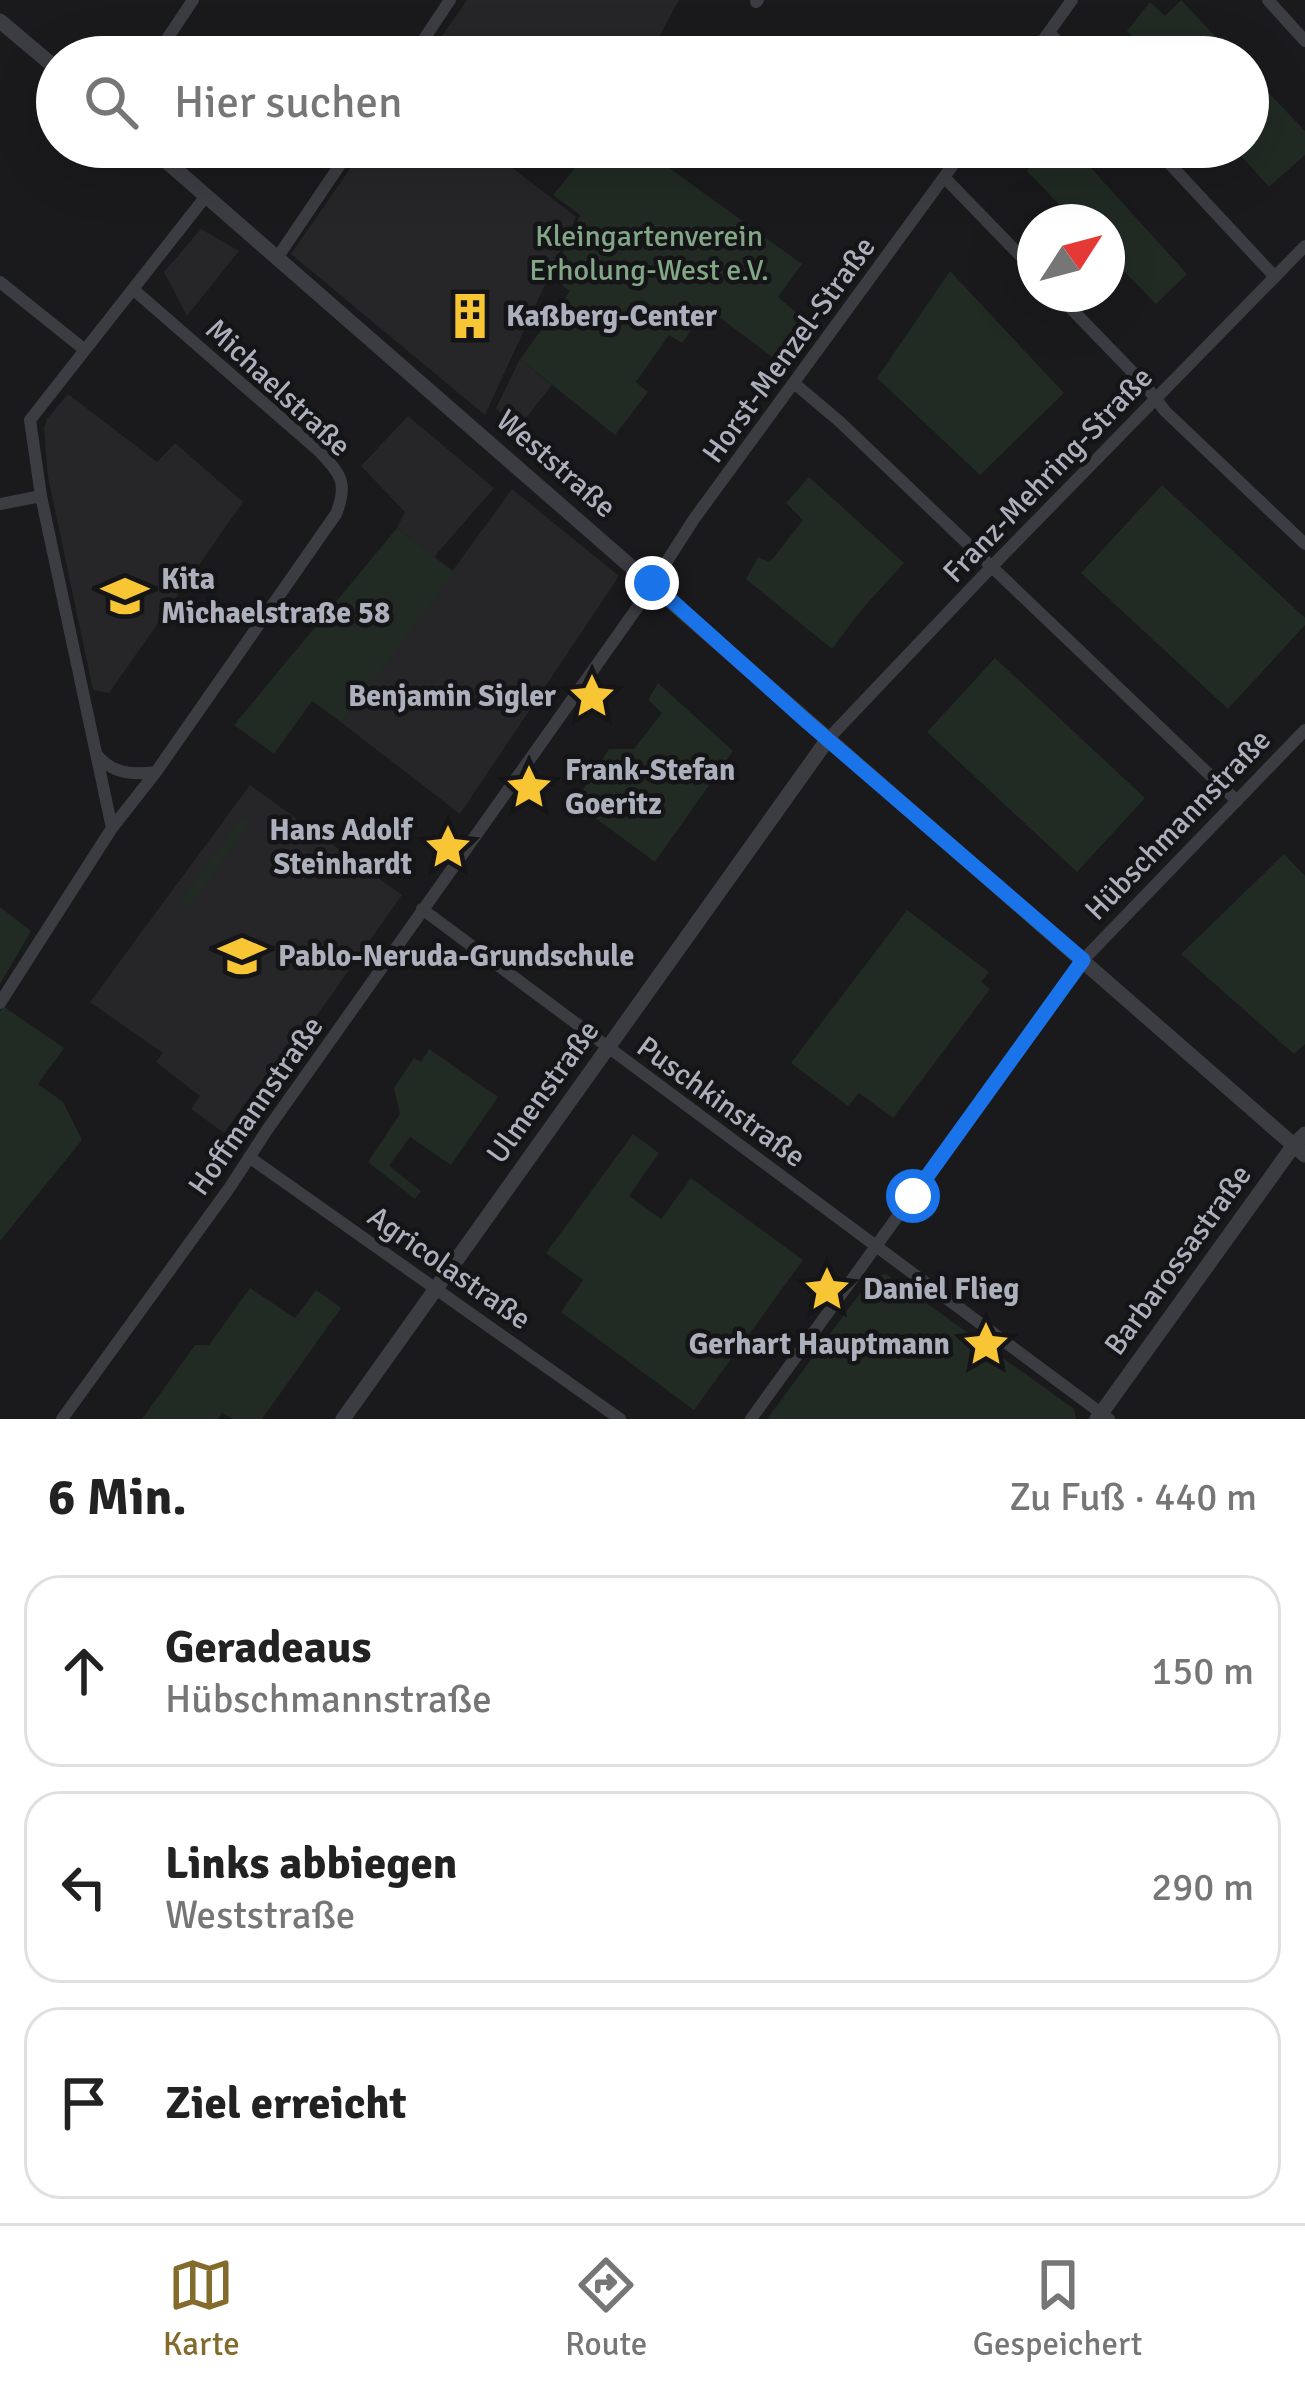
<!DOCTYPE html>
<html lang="de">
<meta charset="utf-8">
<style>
body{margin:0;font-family:Signika,sans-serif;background:#f2f2f2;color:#222}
.compass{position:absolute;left:1017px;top:204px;width:108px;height:108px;border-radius:50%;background:#fff;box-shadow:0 12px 48px #0002;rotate:54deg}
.stop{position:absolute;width:36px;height:36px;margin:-27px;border:9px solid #1a73e8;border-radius:50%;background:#fff}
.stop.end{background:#1a73e8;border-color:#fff;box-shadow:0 3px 12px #0008}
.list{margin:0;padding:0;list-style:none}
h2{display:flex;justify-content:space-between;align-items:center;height:156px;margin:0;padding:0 48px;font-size:51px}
h2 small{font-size:39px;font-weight:400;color:#767676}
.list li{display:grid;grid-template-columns:78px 1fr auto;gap:36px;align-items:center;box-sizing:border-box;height:192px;margin:0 24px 24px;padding:0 24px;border:3px solid #e0e0e0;border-radius:36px}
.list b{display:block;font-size:45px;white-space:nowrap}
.list p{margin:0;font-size:39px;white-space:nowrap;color:#767676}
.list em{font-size:39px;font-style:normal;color:#767676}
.icon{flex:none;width:66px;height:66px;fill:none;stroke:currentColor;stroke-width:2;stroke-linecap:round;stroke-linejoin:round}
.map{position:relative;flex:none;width:1305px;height:1419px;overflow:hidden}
.search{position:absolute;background:#fff;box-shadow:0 12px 48px #0002;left:36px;right:36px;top:36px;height:132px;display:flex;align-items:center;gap:30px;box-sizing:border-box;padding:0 42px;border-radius:66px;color:#767676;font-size:45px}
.sheet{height:804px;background:#fff}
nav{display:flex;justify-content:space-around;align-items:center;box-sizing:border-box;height:168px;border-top:3px solid #e0e0e0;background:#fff;font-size:33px;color:#767676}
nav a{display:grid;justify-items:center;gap:6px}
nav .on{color:#826b2b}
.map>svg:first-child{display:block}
.built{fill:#262629}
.green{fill:#212a23}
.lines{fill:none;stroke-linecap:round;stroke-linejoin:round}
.minor{stroke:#3c3d43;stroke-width:12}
.tertiary{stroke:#3c3d43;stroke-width:15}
.route{stroke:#1a73e8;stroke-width:15}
.labels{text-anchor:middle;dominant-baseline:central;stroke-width:9;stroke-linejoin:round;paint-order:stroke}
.park-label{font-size:30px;fill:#82a787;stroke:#151517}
.poi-label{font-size:30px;font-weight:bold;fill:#acb0bc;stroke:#151517;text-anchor:start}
.street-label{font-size:30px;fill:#acb0bc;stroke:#151517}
</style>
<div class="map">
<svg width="1305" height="1419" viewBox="0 0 1305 1419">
<rect width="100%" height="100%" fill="#1a1a1c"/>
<path class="built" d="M467,0H679L648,57H427Z
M365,147H515L506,163L576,217L485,415L291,254Z
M201,229L239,251L187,316L164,272Z
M520,359L552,385L517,429L496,408Z
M68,394L157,462L175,443L243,502L109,693L93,690L48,477L44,428L47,419Z
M408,416L494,488L434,557L397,528L405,512L361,466Z
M512,489L619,576L460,814L342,723Z
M250,785L402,895L267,1086L260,1083L224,1133L191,1109L200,1096L156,1062L163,1053L90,1002Z"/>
<path class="green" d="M1181,0L1235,57H1151L1127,31L1150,2L1165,16Z
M1248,71L1305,131V155L1269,187L1233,147H1248Z
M592,147H637L650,154L802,264L778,297L813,327L783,365L707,308L682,343L669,335L636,382L648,392L615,435L520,359L570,291L551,278L580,215L553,195Z
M1041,147H1072L1187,274L1156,304L1107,254V222H1076L1027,171Z
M950,271L1064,393L980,475L877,378Z
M809,477L904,563L863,608L832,649L746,579L758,557L770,562L803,520L786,503Z
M1162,485L1305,618V625L1228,709L1081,573Z
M397,528L454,572L342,723L312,701L274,754L234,725Z
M995,658L1145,798L1077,872L927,732Z
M658,683L733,751L655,862L575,803L609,749H634L662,713L648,700Z
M242,816L250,822L189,908L181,902Z
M1284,854L1305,876V1044L1294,1054L1181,954Z
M0,907L31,931L0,984Z
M907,910L989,972L981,982L990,989L893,1118L859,1093L848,1106L791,1063Z
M3,1006L64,1048L38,1084L63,1102L82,1140L0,1241V1012Z
M429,1049L498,1097L451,1165L410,1137L389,1166L421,1191L415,1199L368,1162L400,1114L394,1088L414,1058L421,1062Z
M633,1134L659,1153L629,1196L661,1219L691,1178L803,1260L694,1410L561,1312L583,1280L546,1253Z
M886,1274L1074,1409L1076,1419H767L872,1277Z
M250,1288L295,1318L316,1290L341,1308L262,1419H233L222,1413L218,1419H142L195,1345H209Z"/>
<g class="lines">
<path class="minor" d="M1268,0L1305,41
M756,2L758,0
M1049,32L1071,57
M155,57L193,0
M412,57L450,0
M1031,57L1072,0
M1154,147L1275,277
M944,177L1035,271
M277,258L352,147
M0,282L85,350
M1057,294L1145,385L1165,411L1305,544
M795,384L839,421L1237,801
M0,504L41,496
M828,739L999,559L1305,246
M97,755C113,774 132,775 156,772
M112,828L41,496L30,420L206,196
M422,909L1109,1419
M0,1003L112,828L156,772L336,514C349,482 340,474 319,451L134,290
M249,1157L620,1419
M62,1419L230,1187L267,1130L637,608L694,519L966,147
M751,1419L1083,960L1305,730"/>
<path class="tertiary" d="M0,21L57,69
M150,147L1305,1155
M343,1419L828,739
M1097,1419L1294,1145L1305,1134"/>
</g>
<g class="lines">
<path class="route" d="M652,583L805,720L1083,960L913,1196"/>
</g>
<defs>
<symbol id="building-bare" viewBox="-9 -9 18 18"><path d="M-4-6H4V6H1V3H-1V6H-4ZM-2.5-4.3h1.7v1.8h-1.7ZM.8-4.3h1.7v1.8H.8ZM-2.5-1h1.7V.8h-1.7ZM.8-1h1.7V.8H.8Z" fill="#f8c535" stroke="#151517" stroke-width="2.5" paint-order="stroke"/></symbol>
<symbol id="school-bare" viewBox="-9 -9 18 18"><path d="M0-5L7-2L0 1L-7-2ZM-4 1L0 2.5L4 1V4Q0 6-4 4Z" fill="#f8c535" stroke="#151517" stroke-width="2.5" paint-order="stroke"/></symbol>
<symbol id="sight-bare" viewBox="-9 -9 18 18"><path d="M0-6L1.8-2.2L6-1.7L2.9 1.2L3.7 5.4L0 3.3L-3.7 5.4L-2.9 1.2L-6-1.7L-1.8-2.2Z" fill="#f8c535" stroke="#151517" stroke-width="2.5" paint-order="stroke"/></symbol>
</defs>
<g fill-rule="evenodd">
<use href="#building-bare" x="437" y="283" width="66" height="66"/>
<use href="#school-bare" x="92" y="563" width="66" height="66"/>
<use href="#sight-bare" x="559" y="663" width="66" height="66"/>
<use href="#sight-bare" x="496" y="754" width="66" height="66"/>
<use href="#sight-bare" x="415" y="814" width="66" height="66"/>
<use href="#school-bare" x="209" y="923" width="66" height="66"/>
<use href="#sight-bare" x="794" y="1256" width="66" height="66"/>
<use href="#sight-bare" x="953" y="1311" width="66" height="66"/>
</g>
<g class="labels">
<g class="park-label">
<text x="649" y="236">Kleingartenverein<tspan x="649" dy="34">Erholung-West e.V.</tspan></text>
</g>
<g class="poi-label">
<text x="506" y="316">Kaßberg-Center</text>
<text x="161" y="579">Kita<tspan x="161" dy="34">Michaelstraße 58</tspan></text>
<text x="556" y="696" text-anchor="end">Benjamin Sigler</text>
<text x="565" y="770">Frank-Stefan<tspan x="565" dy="34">Goeritz</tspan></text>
<text x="412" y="830" text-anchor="end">Hans Adolf<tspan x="412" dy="34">Steinhardt</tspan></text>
<text x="278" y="956">Pablo-Neruda-Grundschule</text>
<text x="863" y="1289">Daniel Flieg</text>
<text x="950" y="1344" text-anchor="end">Gerhart Hauptmann</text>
</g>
<g class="street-label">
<text transform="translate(789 350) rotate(-54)">Horst-Menzel-Straße</text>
<text transform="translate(278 388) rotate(43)">Michaelstraße</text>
<text transform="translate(556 464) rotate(41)">Weststraße</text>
<text transform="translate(1048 475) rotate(-46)">Franz-Mehring-Straße</text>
<text transform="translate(1178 825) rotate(-46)">Hübschmannstraße</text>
<text transform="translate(543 1092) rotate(-54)">Ulmenstraße</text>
<text transform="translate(721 1102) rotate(36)">Puschkinstraße</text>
<text transform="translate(256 1106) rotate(-55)">Hoffmannstraße</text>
<text transform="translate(1178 1260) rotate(-54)">Barbarossastraße</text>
<text transform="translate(449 1268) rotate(35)">Agricolastraße</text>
</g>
</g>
</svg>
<svg class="compass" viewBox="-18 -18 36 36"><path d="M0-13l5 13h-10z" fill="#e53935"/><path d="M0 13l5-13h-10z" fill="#767676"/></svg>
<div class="stop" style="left:913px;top:1196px"></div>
<div class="stop end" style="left:652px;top:583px"></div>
<div class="search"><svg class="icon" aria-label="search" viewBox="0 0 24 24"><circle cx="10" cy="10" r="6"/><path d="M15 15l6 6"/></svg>Hier suchen</div>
</div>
<section class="sheet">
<h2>6 Min.<small>Zu Fuß · 440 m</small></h2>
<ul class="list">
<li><svg class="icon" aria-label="ahead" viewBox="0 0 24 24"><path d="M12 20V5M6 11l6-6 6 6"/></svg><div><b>Geradeaus</b><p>Hübschmannstraße</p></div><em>150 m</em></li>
<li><svg class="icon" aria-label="left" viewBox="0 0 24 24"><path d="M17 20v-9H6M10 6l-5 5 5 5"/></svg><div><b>Links abbiegen</b><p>Weststraße</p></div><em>290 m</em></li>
<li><svg class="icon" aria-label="arrive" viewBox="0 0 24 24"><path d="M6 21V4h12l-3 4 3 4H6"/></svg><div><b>Ziel erreicht</b></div></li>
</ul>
</section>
<nav>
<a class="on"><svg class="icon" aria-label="map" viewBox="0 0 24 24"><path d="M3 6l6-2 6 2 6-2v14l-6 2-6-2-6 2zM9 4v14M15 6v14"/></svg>Karte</a>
<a><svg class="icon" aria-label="directions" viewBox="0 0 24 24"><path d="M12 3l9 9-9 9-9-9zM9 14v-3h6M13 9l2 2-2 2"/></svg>Route</a>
<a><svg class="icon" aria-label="saved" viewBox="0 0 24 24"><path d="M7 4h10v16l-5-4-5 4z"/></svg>Gespeichert</a>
</nav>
